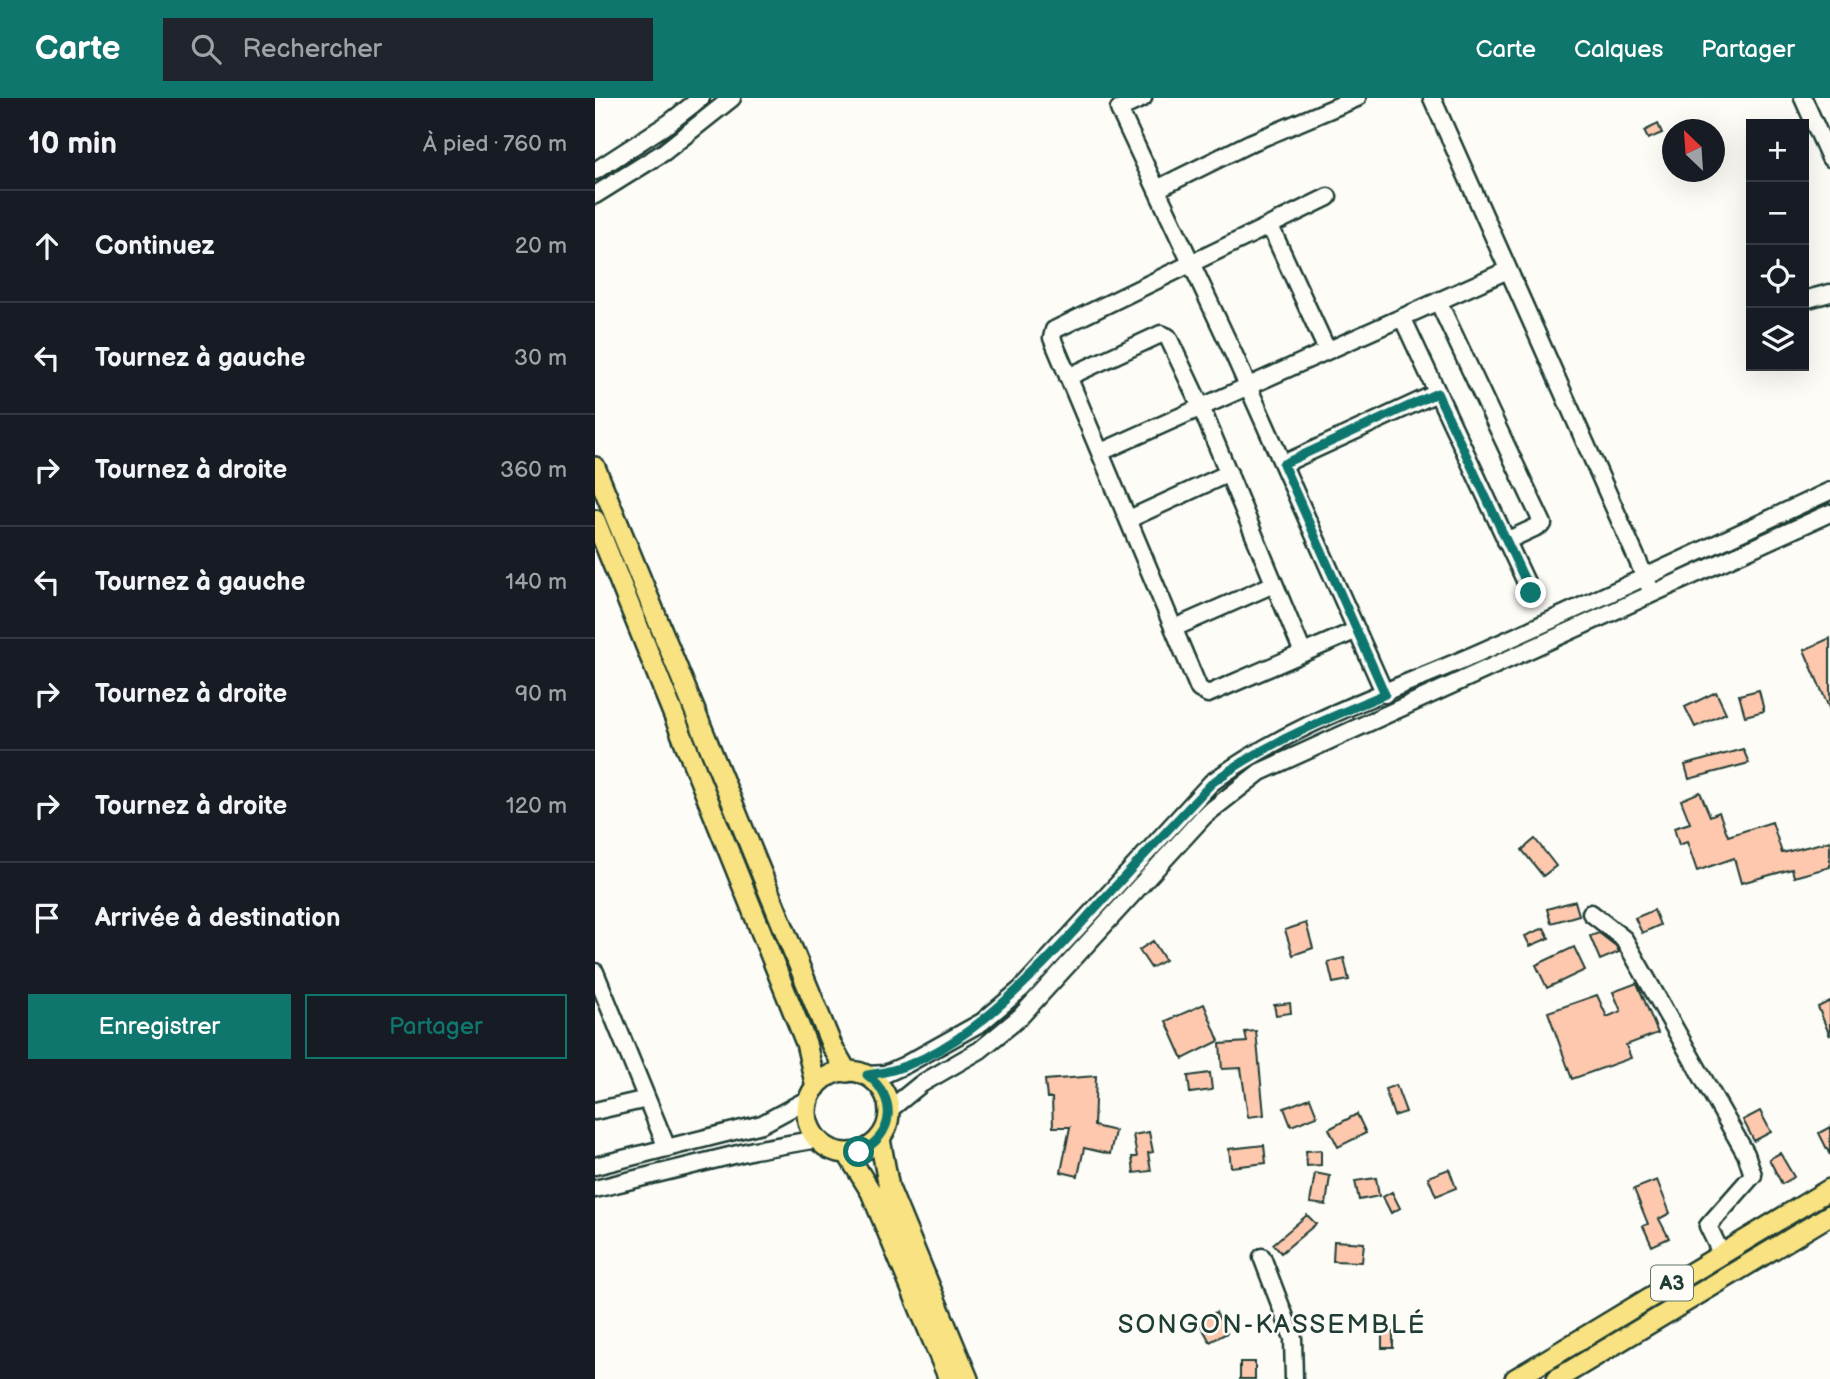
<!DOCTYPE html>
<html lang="fr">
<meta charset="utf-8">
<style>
body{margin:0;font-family:"Balsamiq Sans",sans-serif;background:#20242c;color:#f1f3f6}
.controls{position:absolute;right:21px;top:21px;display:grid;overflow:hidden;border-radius:0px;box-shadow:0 7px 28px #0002}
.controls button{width:63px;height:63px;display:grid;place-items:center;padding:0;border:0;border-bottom:2px solid #363941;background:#171b24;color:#f1f3f6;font:35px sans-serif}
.compass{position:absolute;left:1067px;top:21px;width:63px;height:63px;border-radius:50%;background:#171b24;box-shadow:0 7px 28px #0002;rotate:335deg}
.stop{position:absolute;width:21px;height:21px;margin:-16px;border:5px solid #0f766e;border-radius:50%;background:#fff}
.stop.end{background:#0f766e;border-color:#fff;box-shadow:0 2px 7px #0008}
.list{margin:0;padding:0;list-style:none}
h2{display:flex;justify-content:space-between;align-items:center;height:91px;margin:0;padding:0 28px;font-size:30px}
h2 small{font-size:23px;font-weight:400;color:#9ea1a6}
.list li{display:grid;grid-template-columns:46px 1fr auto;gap:21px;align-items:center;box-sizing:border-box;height:112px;padding:0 28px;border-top:2px solid #363941}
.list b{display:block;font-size:26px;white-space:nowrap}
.list em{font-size:23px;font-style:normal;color:#9ea1a6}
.actions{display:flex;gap:14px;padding:21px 28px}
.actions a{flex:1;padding:16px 0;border:2px solid #0f766e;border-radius:0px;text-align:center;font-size:24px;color:#0f766e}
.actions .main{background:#0f766e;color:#fff}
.icon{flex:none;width:38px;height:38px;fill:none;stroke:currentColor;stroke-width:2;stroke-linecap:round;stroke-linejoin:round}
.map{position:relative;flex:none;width:1235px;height:1281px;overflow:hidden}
header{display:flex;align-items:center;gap:42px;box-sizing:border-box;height:98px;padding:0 35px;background:#0f766e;color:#fff}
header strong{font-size:33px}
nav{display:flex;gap:38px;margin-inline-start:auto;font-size:24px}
.search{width:490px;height:63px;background:#20242c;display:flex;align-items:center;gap:18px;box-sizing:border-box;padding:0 24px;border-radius:0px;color:#9ea1a6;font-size:26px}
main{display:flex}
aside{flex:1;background:#171b24}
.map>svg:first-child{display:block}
.building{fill:#fdc8ae;stroke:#1f3d34;stroke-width:2}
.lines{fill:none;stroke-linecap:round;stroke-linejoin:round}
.minor-casing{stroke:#1f3d34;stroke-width:21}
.major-casing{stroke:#1f3d34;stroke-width:24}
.minor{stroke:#fdfcf7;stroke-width:16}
.major{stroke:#f8e281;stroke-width:19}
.route{stroke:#0f766e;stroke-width:9}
.labels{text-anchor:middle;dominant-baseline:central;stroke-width:5;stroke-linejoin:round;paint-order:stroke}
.shield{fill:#fdfcf7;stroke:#62766e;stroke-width:2}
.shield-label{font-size:21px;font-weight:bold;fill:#1f3d34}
.quarter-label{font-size:26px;letter-spacing:2px;fill:#1f3d34;stroke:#fdfcf7}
</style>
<header>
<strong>Carte</strong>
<div class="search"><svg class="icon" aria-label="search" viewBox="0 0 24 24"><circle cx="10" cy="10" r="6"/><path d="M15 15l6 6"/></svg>Rechercher</div>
<nav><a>Carte</a><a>Calques</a><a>Partager</a></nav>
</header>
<main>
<aside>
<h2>10 min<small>À pied · 760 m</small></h2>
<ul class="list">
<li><svg class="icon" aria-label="ahead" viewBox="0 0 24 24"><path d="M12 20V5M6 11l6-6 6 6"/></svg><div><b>Continuez</b></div><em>20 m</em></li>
<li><svg class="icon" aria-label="left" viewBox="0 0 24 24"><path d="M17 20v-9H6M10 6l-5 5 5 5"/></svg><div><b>Tournez à gauche</b></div><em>30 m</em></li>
<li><svg class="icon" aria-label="right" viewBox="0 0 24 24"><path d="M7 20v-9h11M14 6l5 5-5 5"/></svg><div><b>Tournez à droite</b></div><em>360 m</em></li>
<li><svg class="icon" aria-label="left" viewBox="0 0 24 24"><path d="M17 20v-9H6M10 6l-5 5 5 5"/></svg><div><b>Tournez à gauche</b></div><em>140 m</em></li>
<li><svg class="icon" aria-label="right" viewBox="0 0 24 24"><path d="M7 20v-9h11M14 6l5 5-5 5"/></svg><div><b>Tournez à droite</b></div><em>90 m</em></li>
<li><svg class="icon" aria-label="right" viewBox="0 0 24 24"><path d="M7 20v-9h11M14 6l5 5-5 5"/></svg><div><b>Tournez à droite</b></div><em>120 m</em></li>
<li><svg class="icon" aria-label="arrive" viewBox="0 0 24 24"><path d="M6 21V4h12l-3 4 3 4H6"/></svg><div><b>Arrivée à destination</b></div></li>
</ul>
<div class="actions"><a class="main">Enregistrer</a><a>Partager</a></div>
</aside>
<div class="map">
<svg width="1235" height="1281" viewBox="0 0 1235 1281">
<rect width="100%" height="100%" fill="#fdfcf7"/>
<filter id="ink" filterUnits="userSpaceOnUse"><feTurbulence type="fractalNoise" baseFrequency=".0143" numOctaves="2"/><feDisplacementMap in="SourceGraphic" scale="14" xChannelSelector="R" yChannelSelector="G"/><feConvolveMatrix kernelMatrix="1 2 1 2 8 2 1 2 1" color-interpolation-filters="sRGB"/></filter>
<g filter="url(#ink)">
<path class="building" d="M1063,26L1067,35L1053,41L1049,33Z
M1235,540V612L1209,552Z
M1164,592L1169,613L1150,618L1144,597Z
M1121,594L1131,615L1100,629L1090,609Z
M1148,651L1154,665L1094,681L1090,667Z
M1105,694L1115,718L1124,714L1133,738L1177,724L1187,755L1235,743V769L1199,779L1197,771L1146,785L1139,760L1102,773L1092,744L1084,747L1079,730L1095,725L1086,702Z
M940,741L961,768L948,778L927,752Z
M980,803L984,817L956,825L952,811Z
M1059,812L1065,827L1047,835L1040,820Z
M711,825L718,850L698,857L690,832Z
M949,830L954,840L935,848L930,838Z
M1004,835L1021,848L1024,854L1005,862L995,838Z
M558,843L570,862L556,870L544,852Z
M979,849L990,872L952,890L941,867Z
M749,860L754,882L738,885L733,864Z
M1042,885L1063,935L1031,947L1036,960L977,981L953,914L1002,897L1012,919L1026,913L1018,894Z
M1235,903V938L1223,909Z
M695,905L696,915L681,917L679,907Z
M609,906L624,943L588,961L571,923Z
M661,933L669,1017L653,1019L646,970L627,971L625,946L652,944L650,934Z
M615,975L617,992L595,995L593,978Z
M501,978L499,1028L520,1033L515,1056L489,1050L483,1078L466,1074L475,1029H458L457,1000H452L450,982Z
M801,987L811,1014L799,1018L790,991Z
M715,1000L722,1018L696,1028L689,1010Z
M1165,1013L1176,1034L1159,1043L1148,1022Z
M762,1016L771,1035L743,1049L734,1031Z
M1235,1029V1057L1224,1035Z
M554,1034L558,1054L553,1055L556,1073L539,1075L537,1059H542L538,1037Z
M669,1047L671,1065L636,1069L634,1051Z
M726,1052V1067L712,1068L711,1053Z
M1185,1055L1199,1079L1187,1086L1174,1061Z
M854,1071L861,1090L841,1098L833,1079Z
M720,1075L735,1078L731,1107L715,1105Z
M781,1080L784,1098L764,1102L760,1083Z
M1062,1082L1075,1115L1064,1121L1074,1140L1057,1148L1048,1128L1053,1126L1039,1091Z
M797,1094L805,1110L796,1115L788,1099Z
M712,1117L721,1126L686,1155L678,1146Z
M739,1143L769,1145L767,1164L738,1163Z
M621,1214L632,1235L615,1244L604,1224Z
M787,1234H798V1250H787Z
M645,1264H660V1281H645Z"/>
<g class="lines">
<defs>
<path id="minor" d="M548,0L524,11L640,259L790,596
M837,0L1054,488
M1208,0L1235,60
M0,73L74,25L106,0
M562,91L655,45L762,0
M0,97L69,54L137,0
M733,99L459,232L457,240L604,591L613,596L762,532
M675,128L732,252
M1209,202L1235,195
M843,203L948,426L911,443
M807,219L936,495
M473,279L566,236L573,239L606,309L708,555
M506,354L913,172
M688,366L842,295
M534,421L634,375
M579,530L679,486
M996,815L1029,841L1151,1056L1158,1077L1113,1128L1126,1155
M0,874L72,1050
M272,977L290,976L310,967L387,924L426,891L616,685C695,626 794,594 883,555C1001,503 1118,447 1235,393
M294,1012L326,986L385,952L425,919L609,718L665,674L1235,415
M0,1013L52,1001
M0,1068L167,1026L215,1000
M0,1091L159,1052L223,1041
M667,1159L698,1240L699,1281"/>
<path id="major" d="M0,369L237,948L252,974
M0,422L211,945L221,989
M212 1014a41 41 0 1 1 82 0a41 41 0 1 1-82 0Z
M285,1041L294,1090L373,1281
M252,1055L276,1094L354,1281
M920,1281L1235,1091
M962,1281L1235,1117"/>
</defs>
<use href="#minor" class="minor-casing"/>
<use href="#major" class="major-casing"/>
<use href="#minor" class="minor"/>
<use href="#major" class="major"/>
</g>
</g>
<g class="lines" filter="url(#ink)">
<path class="route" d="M264,1054C300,1038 303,1000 272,977C362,968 446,869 504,806C541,766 579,725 617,685C670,645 730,622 790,596L688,366L842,295L936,495"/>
</g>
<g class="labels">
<rect class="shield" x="1056" y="1167.5" width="42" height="35" rx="5"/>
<g class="shield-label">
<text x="1077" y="1185">A3</text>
</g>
<g class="quarter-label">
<text x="677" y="1227">SONGON-KASSEMBLÉ</text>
</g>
</g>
</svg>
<div class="controls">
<button>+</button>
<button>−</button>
<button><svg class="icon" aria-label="locate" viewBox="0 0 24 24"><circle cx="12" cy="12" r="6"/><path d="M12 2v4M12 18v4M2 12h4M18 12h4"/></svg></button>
<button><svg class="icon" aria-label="layers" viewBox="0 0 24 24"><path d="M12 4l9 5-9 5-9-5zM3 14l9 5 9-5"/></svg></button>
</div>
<svg class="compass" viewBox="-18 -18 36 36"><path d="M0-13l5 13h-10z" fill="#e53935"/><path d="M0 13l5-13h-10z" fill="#9ea1a6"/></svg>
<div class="stop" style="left:264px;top:1054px"></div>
<div class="stop end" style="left:936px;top:495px"></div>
</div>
</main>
